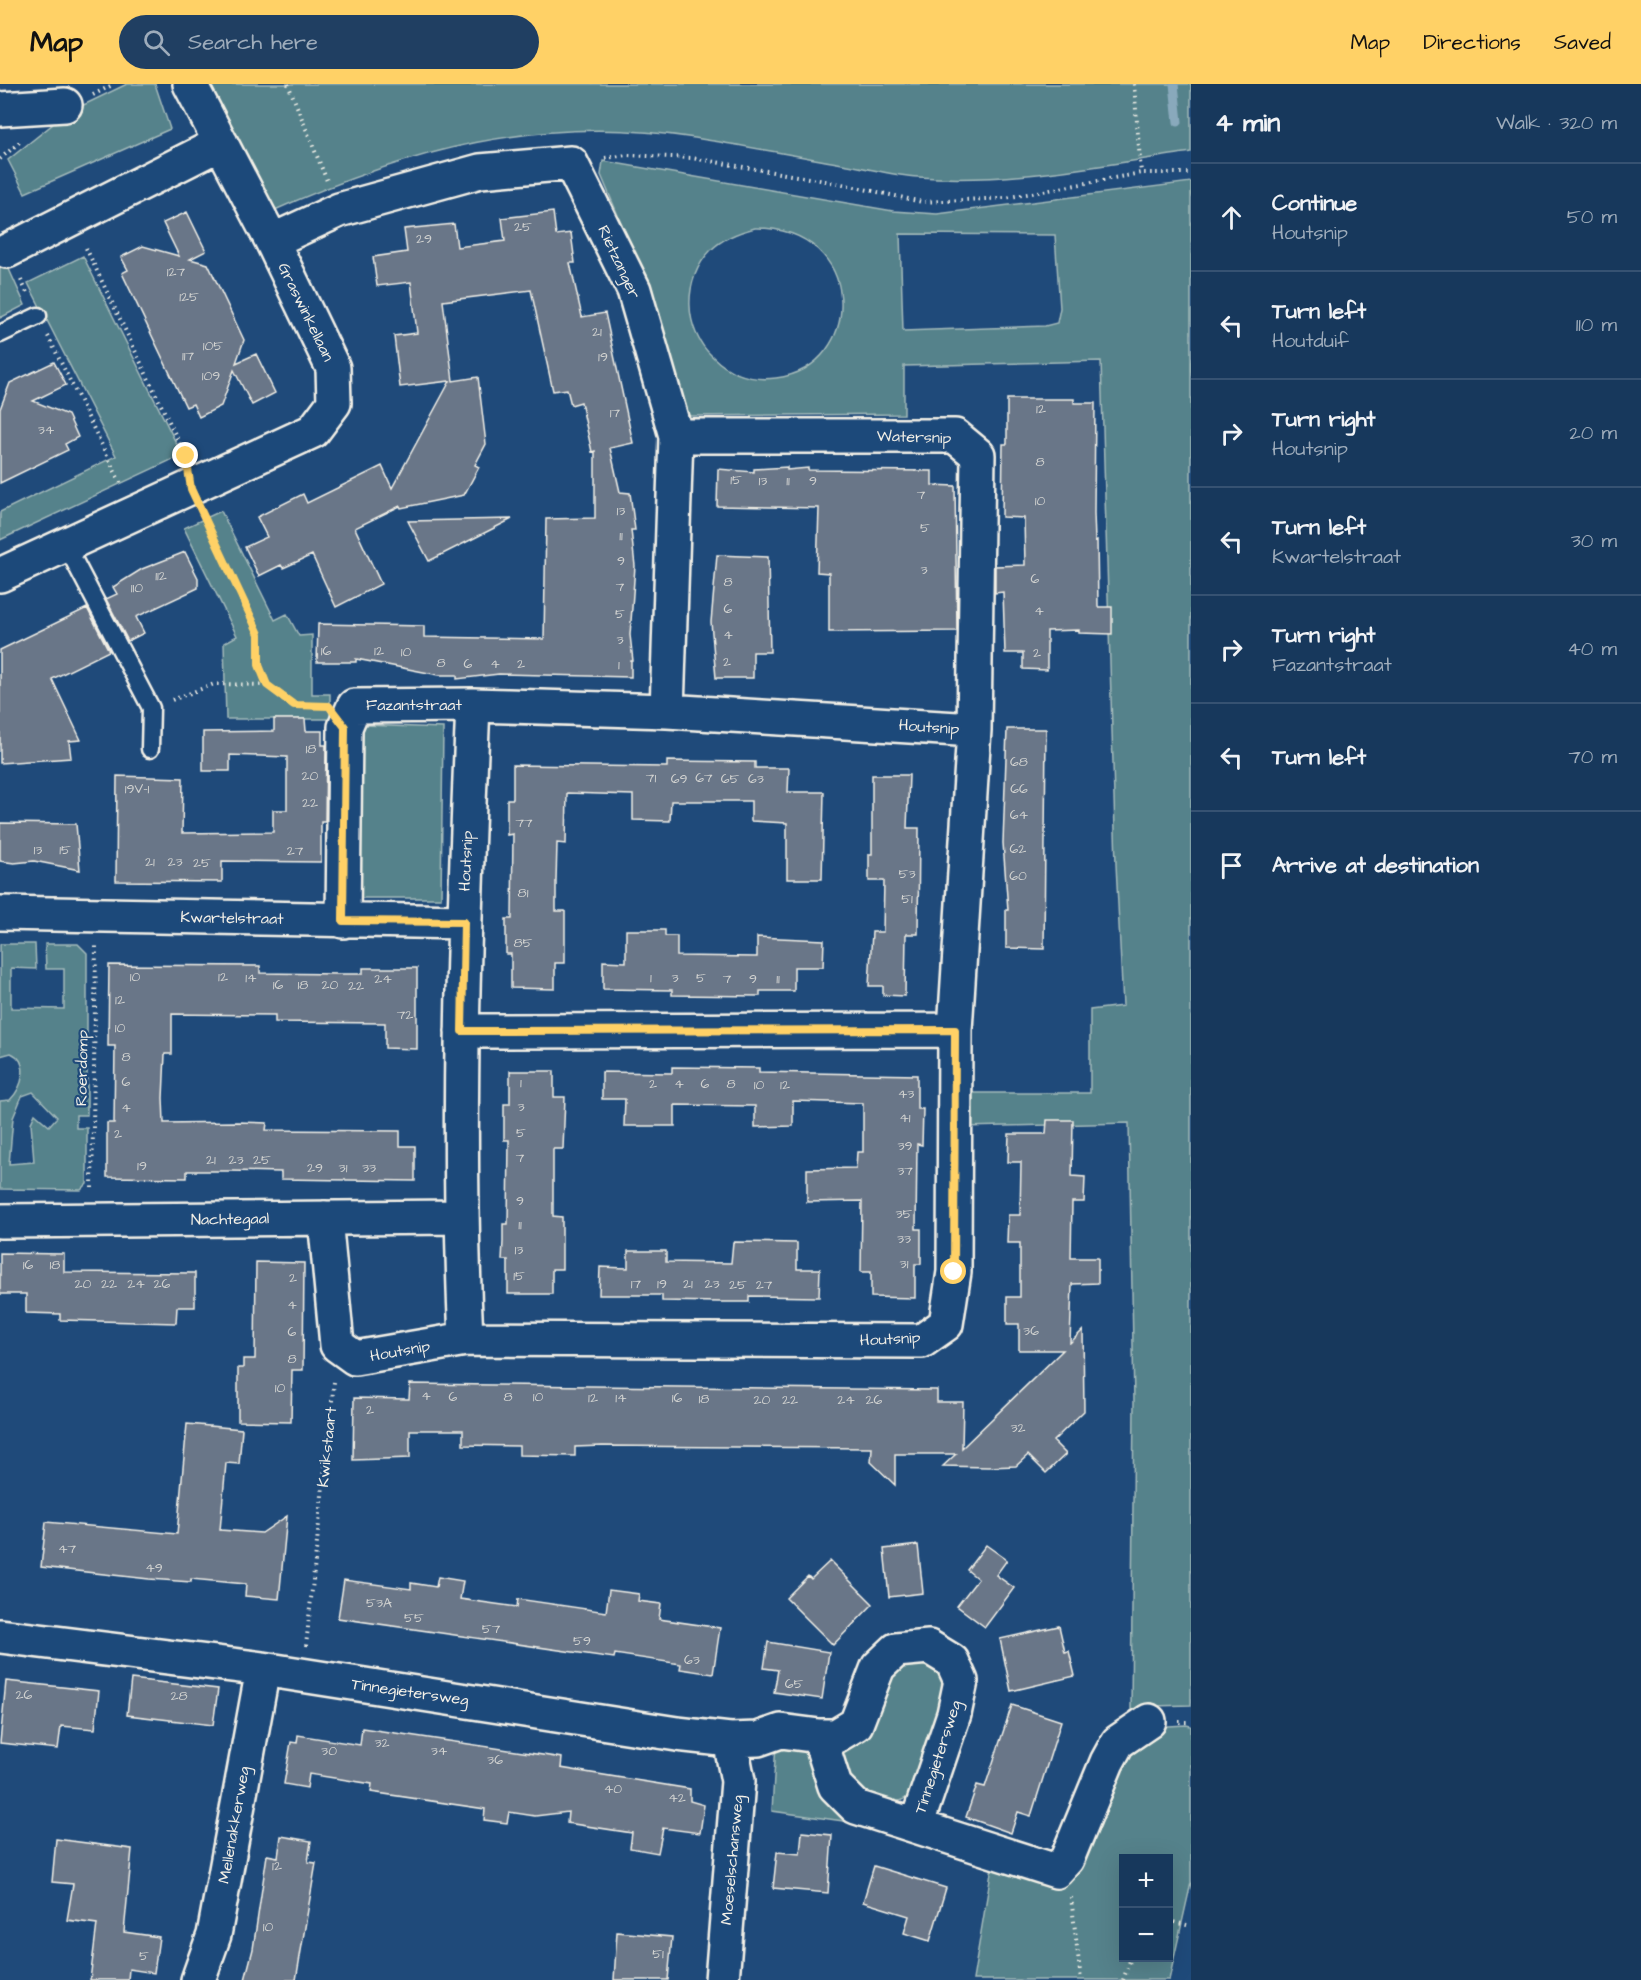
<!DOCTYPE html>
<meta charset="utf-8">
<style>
body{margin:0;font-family:"Architects Daughter",sans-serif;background:#203f62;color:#f1f3f6}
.controls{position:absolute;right:18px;bottom:18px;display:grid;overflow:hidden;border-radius:0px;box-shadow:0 6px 24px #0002}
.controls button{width:54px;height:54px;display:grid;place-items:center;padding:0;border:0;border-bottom:2px solid #365272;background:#17385c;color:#f1f3f6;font:30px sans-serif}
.stop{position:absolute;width:18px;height:18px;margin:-14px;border:4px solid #ffd166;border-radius:50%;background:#fff}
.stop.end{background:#ffd166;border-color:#fff;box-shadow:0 2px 6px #0008}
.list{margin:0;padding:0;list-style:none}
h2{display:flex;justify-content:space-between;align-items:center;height:78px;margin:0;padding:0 24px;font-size:26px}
h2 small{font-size:20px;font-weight:400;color:#9eacbb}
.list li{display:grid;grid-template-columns:39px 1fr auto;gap:18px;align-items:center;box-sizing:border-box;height:108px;padding:0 24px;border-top:2px solid #365272}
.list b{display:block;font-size:22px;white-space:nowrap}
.list p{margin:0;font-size:20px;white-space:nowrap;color:#9eacbb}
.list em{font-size:20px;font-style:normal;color:#9eacbb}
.icon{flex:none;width:33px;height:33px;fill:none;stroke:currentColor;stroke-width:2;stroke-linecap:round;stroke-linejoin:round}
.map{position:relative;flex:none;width:1191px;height:1896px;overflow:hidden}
header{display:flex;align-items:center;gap:36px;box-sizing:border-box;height:84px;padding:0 30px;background:#ffd166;color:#111}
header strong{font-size:28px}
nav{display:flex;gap:33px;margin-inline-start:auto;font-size:21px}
.search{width:420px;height:54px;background:#203f62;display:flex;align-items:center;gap:15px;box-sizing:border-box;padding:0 21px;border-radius:33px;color:#9eacbb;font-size:22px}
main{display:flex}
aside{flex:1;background:#17385c}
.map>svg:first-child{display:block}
.green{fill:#54828b;stroke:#a4baba;stroke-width:1.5;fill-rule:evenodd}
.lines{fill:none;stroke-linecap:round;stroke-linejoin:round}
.stream{stroke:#89a9bc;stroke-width:9}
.building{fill:#697688;stroke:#f4f1e8;stroke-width:1.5}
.service-casing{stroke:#f4f1e8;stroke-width:21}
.minor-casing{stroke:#f4f1e8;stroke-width:38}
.path{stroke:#f4f1e8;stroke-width:4;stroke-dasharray:1.5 4.5;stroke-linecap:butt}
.service{stroke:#1f4a7a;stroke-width:16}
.minor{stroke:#1f4a7a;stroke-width:33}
.route{stroke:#ffd166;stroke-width:8}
.labels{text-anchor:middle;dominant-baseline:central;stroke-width:4.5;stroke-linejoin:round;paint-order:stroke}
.number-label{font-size:14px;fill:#d1d2d0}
.street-label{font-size:16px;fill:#f4f1e8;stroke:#1f4a7a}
</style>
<header>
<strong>Map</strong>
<div class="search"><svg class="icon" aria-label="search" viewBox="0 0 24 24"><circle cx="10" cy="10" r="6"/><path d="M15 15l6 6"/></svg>Search here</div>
<nav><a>Map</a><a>Directions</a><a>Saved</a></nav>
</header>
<main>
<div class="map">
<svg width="1191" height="1896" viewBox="0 0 1191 1896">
<rect width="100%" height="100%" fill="#1f4a7a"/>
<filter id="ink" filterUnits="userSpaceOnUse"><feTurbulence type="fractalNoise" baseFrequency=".0167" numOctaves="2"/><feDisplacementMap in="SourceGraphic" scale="12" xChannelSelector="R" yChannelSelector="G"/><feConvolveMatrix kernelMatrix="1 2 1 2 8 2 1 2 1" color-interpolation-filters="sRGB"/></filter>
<g filter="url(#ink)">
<path class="green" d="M127,0H155L170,45L25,109L8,76L67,29Z
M206,0H1191V68C1101,81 1009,100 918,93C895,92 871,85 848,81C797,72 746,62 695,54C540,29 408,66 268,129Z
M603,77L893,127L937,130L1191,98V1621L1152,1622L1131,1627L1134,1318L1129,1039L964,1043L965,1009H1090V926L1123,922L1116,780L1101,277L904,282V330L682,332L647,200L601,91ZM755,144C866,143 866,283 776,294C752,297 730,290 713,273C683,246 682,195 711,166C723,154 739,148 755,144ZM900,150L1055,151L1060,224L1057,239L1045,242L903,247Z
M0,165L25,221L0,234Z
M83,172L182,371L0,456V428L116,372L28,199Z
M221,427L275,536L287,530L299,552L312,551V610H330V635H226L224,559L237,552L184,444Z
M363,641L443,644L441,814H353L354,649Z
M0,860H35L36,885L11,884V924L64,925V885H46L45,860H78L87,869V1031H76V1044H87V1100L81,1106L0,1105V1017L10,1016C22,1004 31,978 11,969L0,972ZM33,1008L57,1033L49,1042L35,1030L31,1039L34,1078L9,1080L13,1034L22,1012Z
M908,1576L935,1581L947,1599L913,1709C890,1729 870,1713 847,1702L840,1673L849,1663L864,1655L889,1589Z
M1186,1641L1191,1642V1799L1169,1896H973L992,1783L1037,1796L1118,1664L1152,1643ZM1124,1774H1168V1874H1124Z
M776,1659H800L865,1740L772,1727Z"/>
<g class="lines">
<path class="stream" d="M1174,0L1178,38"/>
</g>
<path class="building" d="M187,128L206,167L190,175L208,180L244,256L236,279L256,270L275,309L252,321L234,286L221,322L199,333L193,320L186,323L122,189L128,186L121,173L143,162L179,172L163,139Z
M553,128L556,151L571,149L575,179H570L582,233L605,229L633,359L610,364L620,408L630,409L635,446H631L635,482L630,551L633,577H631V593L499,590L457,595V591H439L356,575V578H317L318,540L424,542V553L544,555L546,435L595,434V367L592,368L581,318L571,321L567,305L553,307L531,206L443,217L453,297L478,293L486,360L475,381L479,383L464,411L401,424L400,422L355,444L381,500L336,523L312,471L283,484L281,481L259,492L245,463L267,453L257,433L303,410L307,419L382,382L392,404L450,297L400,303L394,252L417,249L411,198L377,202L373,173L407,168L404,145L454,140L457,163L505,157L502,134Z
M54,278L66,301L33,317L68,331L78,353L65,360L68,366L0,399V325L10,299Z
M1007,315H1074V319H1095L1094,429L1095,457L1097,456L1098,523H1112V550L1079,549V546L1047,547V586L1023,585V569H1005L1003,508L995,509V482L1025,481L1024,434L1002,433L1003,360H1007Z
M787,383V386L808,384V386L932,387V401L955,402L957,547L829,548V489L817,488L819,424L717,422L718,385L754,388V385Z
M512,435L429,477L408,437Z
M185,468L198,494V504L136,533L144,549L128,557L106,515L117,510L113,503L142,485Z
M717,471L768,473L770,568H753V594H716L711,538Z
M87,524L109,567L52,595L81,656L69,657L71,674L0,679V566Z
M274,635H305L306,647H322V661H326L325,738H321V778L222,777V798L116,797L117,692L183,694L182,749L273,748V726H287V673L230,671V687H203V648L274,647Z
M1007,645H1046L1044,865L1006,864V826H1008L1003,759Z
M667,677L755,678V684H789L788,708H824L822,795H787V739L751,737V717H671L670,737L633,736V711L567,709L566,760L557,759L556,797V827H565V879H555V905L511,904V870H506V835H512L513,750L507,751V715H513V681L667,683Z
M872,691H909L907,744H919L918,850H906L905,912L883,911V902H869L872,848H883L884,797H869V770H872Z
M0,739L76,740L80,786L34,777L14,779L0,777Z
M626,846H665V852H677V872L757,873V853L824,856L823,883H794V907H760V912L672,911V906L603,905V877L626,878Z
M109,881L260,882V889L338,890H363V884H417V965L385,964V939L275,938V931L172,930V970H165L163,1014L164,1039L237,1038L267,1039L266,1046L400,1047V1062H415V1097L281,1095V1088L230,1087H187V1094L107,1093V1039H114L115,962H108Z
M672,983L759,984V988L917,991V1025H923L922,1061L917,1060L916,1145H921V1180H915V1214L871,1213V1188H861L862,1117L807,1118V1085L856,1084L857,1068H863V1019L793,1017V1042L755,1043V1022L675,1021V1042H624L625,1015H602V988L672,989Z
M510,987H554V1013H565L563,1065H553V1132L562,1133V1185H552V1210H508V1176H502L503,1158V1140H508L509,1056H504V1020H510Z
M1047,1036H1073L1072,1092L1085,1093L1084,1118H1072L1071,1174H1098V1199L1072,1200L1070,1259L1083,1246L1084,1327L1053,1357L1066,1370L1046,1389L1028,1371L1016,1382L988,1383L943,1382L956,1370H895V1401L871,1378L872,1364L602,1362L575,1363V1372L519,1371V1362L463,1361V1346H410V1374L353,1376L354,1314L409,1315L410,1300L937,1306V1318H963L962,1364L1063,1266H1019V1240H1007V1213H1020V1159H1007L1008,1131H1020L1021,1078H1008L1009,1050H1046Z
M733,1158L797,1159V1185H820L819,1213L749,1212V1218H719L662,1217V1211H599L600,1183L628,1184V1167H666V1178L731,1179Z
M0,1169L64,1170V1188L195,1189V1223H177L176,1239L60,1236V1230L26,1229V1210H0Z
M256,1178L304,1179L303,1286H292L291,1338L238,1337V1284H243V1275H255Z
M187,1340L242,1345L239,1380L226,1379L220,1446L262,1449L287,1432L279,1515L245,1512L246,1500L191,1495V1498L149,1495L41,1483L46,1438L177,1450Z
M918,1461L923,1509L889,1513L884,1465Z
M986,1461L1007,1476L996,1491L1014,1504L985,1543L957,1522L978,1495L967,1486Z
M830,1477L873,1520L833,1561L786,1514L808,1492L811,1495Z
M438,1493L463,1497L460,1515L517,1523L518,1515L606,1528L609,1506L639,1510L638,1517L661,1520L659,1535L720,1544L713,1590L680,1585L681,1580L615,1570L614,1574L338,1534L344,1496L411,1505V1499L436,1503Z
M1059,1542L1065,1568L1069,1567L1075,1592L1011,1607L1000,1555Z
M768,1558L829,1568L822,1615L774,1608L778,1586L764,1584Z
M131,1595L218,1605L213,1641L127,1631Z
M6,1597L99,1607L95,1645L61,1642L58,1665L0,1659Z
M1012,1621L1061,1637L1031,1732L1018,1728L1011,1749L966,1733L977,1701L985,1703Z
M362,1644L562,1674L561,1684L690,1705V1717L704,1721L700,1749L663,1744L658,1769L630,1764L632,1749L567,1739L568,1728L535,1732L509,1728L507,1739L484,1736L485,1725L371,1708L372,1700L309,1690L307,1704L284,1700L291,1658L297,1659L298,1651L360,1661Z
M802,1748L832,1751L828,1809L773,1804L777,1768L800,1770Z
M281,1752L311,1757L308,1778L316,1779L296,1896H245L253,1865L267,1771L278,1773Z
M56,1755L132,1765L124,1848L159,1853L154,1889L129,1885L128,1896H90L97,1840L67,1836L73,1800L52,1798Z
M874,1782L946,1804L930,1857L904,1849L909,1832L863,1818Z
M617,1848L672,1853L668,1896H614Z"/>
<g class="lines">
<defs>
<path id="service" d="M0,250L38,232
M66,461L151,624L150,665"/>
<path id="minor" d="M0,25L65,21
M272,157L339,126L480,87L571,79L634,206L676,352L667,627
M7,167L221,59
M676,352H955L978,371L974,646
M0,491L313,347L334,319L333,284L272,157L190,0
M473,621L667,627L974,646L955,946L954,1188L946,1240L922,1257L466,1255C456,1044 464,833 473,621Z
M0,829L464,838
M343,837L345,643L354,622L473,621
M462,947L955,946
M325,1134L337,1261L355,1274L466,1255
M0,1137L460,1133
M0,1552L263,1585L677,1650L730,1656L758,1655L781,1647L819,1652L835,1702L856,1723L1056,1787L1067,1775L1107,1678L1118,1658L1149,1637
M819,1652H836L856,1640L878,1583L896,1566L929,1563L952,1577L961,1597L954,1630L916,1742
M198,1896L214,1851L263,1585
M722,1896L738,1697L730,1656"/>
</defs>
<use href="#service" class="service-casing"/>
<use href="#minor" class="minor-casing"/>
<path class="path" d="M288,0L327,97
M1134,0L1141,89
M93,11L114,0
M605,74L627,71L692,74L837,99L922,118L1005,114L1141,89H1191
M0,75L22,56
M86,164L185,371
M21,196L28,211
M48,252L122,402
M203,432L259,550V581L267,601L294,621L318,622
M172,616L214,600L267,601
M92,1104L96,862
M306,1562L334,1298
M1179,1638H1191
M1071,1813L1081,1896
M1168,1837L1191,1842
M1123,1896L1131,1874"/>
<use href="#service" class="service"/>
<use href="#minor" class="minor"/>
</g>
</g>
<g class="lines" filter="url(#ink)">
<path class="route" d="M186,372L191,405L259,550V581L267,601L294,621L329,622L345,643L343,837L464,838L462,947L955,946L954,1188"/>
</g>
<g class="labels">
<g class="number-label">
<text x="523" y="143">25</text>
<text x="424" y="155">29</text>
<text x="176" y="188">127</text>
<text x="189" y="213">125</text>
<text x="597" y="248">21</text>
<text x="213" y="262">105</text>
<text x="188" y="272">117</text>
<text x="603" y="273">19</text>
<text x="211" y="292">109</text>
<text x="1041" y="325">12</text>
<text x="615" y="329">17</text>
<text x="46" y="346">34</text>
<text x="1040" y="378">8</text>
<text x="736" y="396">15</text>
<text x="763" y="397">13</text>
<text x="788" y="397">11</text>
<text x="813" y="397">9</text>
<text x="921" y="411">7</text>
<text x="1040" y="417">10</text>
<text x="621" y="427">13</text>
<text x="925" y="444">5</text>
<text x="621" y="452">11</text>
<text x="621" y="477">9</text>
<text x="924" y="486">3</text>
<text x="161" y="492">112</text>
<text x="1035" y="495">6</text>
<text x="728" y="498">8</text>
<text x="620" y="503">7</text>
<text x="137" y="504">110</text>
<text x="728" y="525">6</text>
<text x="1039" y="527">4</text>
<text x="620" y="530">5</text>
<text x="728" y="551">4</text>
<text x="620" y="556">3</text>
<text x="326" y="567">16</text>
<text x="379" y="567">12</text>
<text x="406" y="568">10</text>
<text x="1037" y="569">2</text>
<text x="727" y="578">2</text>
<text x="441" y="579">8</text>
<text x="468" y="580">6</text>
<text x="495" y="580">4</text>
<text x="521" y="580">2</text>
<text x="619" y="581">1</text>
<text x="311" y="665">18</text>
<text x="1019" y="678">68</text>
<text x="310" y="692">20</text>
<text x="651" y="694">71</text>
<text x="704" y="694">67</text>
<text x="679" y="695">69</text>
<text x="730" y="695">65</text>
<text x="756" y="695">63</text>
<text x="137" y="705">19V-1</text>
<text x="1019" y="705">66</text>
<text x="310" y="719">22</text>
<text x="1019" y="731">64</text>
<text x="524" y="739">77</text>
<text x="1018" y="765">62</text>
<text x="38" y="766">13</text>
<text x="65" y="766">15</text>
<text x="295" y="767">27</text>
<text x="150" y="778">21</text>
<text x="175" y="778">23</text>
<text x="202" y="779">25</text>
<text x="907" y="790">53</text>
<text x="1018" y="792">60</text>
<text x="523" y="809">81</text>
<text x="907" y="815">51</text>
<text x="523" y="859">85</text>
<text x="135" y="893">10</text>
<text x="223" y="893">12</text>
<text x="251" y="894">14</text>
<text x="651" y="894">1</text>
<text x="675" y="894">3</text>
<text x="701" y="894">5</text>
<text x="383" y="895">24</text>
<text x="727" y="895">7</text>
<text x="753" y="895">9</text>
<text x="778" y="895">11</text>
<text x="278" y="901">16</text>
<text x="303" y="901">18</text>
<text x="330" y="901">20</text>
<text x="356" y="902">22</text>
<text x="120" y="916">12</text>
<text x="405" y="931">72</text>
<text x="120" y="944">10</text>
<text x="126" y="973">8</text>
<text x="126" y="998">6</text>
<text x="521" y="999">1</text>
<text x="653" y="1000">2</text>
<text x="679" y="1000">4</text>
<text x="705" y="1000">6</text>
<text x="731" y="1000">8</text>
<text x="759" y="1001">10</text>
<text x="785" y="1001">12</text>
<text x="906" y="1010">43</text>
<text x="521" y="1023">3</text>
<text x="126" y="1024">4</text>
<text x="905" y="1034">41</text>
<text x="521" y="1049">5</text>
<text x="118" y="1050">2</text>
<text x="905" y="1062">39</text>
<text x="520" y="1074">7</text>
<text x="211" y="1076">21</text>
<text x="236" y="1076">23</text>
<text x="262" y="1076">25</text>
<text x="142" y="1082">19</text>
<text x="315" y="1084">29</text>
<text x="343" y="1084">31</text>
<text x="369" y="1084">33</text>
<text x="905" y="1087">37</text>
<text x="520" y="1117">9</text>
<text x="904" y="1130">35</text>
<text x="520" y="1141">11</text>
<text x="904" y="1155">33</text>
<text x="519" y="1166">13</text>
<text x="904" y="1180">31</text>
<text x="28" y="1181">16</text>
<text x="55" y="1181">18</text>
<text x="519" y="1192">15</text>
<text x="293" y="1194">2</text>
<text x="83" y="1200">20</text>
<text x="109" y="1200">22</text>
<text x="136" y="1200">24</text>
<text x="162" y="1200">26</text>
<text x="636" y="1200">17</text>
<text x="662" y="1200">19</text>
<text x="688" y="1200">21</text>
<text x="712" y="1200">23</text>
<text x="738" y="1201">25</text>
<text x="764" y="1201">27</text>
<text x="292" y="1221">4</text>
<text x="1031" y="1247">36</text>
<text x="292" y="1248">6</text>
<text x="292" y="1275">8</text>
<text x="280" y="1304">10</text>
<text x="426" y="1312">4</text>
<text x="453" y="1313">6</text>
<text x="508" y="1313">8</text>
<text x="538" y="1313">10</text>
<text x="593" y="1314">12</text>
<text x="621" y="1314">14</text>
<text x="677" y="1314">16</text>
<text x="704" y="1315">18</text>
<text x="762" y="1316">20</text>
<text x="790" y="1316">22</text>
<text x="846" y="1316">24</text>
<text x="874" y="1316">26</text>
<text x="370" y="1326">2</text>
<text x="1018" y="1344">32</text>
<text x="67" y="1465">47</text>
<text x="154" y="1484">49</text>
<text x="379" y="1519">53A</text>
<text x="414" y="1534">55</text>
<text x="491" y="1545">57</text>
<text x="582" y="1557">59</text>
<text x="692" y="1576">63</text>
<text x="794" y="1600">65</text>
<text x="24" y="1611">26</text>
<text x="179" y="1612">28</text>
<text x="382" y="1659">32</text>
<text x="329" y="1667">30</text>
<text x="439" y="1667">34</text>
<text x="495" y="1676">36</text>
<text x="613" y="1705">40</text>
<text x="677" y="1714">42</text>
<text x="277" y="1782">12</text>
<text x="268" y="1843">10</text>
<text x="658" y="1870">51</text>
<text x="144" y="1872">5</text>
</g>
<g class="street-label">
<text transform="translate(619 178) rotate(65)">Rietzanger</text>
<text transform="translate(306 228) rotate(64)">Graswinkellaan</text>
<text transform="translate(914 353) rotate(2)">Watersnip</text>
<text x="414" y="621">Fazantstraat</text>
<text transform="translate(929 643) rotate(4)">Houtsnip</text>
<text transform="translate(466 777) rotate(-87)">Houtsnip</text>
<text transform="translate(232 834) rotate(1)">Kwartelstraat</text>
<text transform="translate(82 984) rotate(-89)">Roerdomp</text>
<text transform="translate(230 1135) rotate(-1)">Nachtegaal</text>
<text transform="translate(890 1255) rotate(-3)">Houtsnip</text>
<text transform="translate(400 1267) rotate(-10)">Houtsnip</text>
<text transform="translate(327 1363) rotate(-84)">Kwikstaart</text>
<text transform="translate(410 1608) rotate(8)">Tinnegietersweg</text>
<text transform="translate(938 1673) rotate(-72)">Tinnegietersweg</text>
<text transform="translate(234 1741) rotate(-80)">Mellenakkerweg</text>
<text transform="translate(732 1776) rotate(-85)">Moeselschansweg</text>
</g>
</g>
</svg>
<div class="controls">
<button>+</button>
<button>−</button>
</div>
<div class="stop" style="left:954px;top:1188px"></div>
<div class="stop end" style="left:186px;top:372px"></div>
</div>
<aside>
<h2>4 min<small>Walk · 320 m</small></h2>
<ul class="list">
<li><svg class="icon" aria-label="ahead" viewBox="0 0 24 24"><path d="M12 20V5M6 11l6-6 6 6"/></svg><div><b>Continue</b><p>Houtsnip</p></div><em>50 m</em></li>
<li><svg class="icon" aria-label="left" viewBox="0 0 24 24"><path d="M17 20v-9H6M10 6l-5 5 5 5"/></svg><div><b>Turn left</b><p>Houtduif</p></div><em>110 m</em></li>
<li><svg class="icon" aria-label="right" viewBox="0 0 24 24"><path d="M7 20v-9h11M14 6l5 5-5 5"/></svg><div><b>Turn right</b><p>Houtsnip</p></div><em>20 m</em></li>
<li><svg class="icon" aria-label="left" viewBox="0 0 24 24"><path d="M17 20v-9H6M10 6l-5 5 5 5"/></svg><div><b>Turn left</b><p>Kwartelstraat</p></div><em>30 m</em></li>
<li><svg class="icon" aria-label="right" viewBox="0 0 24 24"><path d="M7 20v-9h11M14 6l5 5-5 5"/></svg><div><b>Turn right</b><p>Fazantstraat</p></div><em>40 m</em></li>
<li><svg class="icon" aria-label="left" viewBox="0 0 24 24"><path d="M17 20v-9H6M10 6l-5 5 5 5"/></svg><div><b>Turn left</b></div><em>70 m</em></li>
<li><svg class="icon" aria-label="arrive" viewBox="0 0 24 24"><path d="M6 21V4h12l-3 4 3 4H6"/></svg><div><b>Arrive at destination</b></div></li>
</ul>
</aside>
</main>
